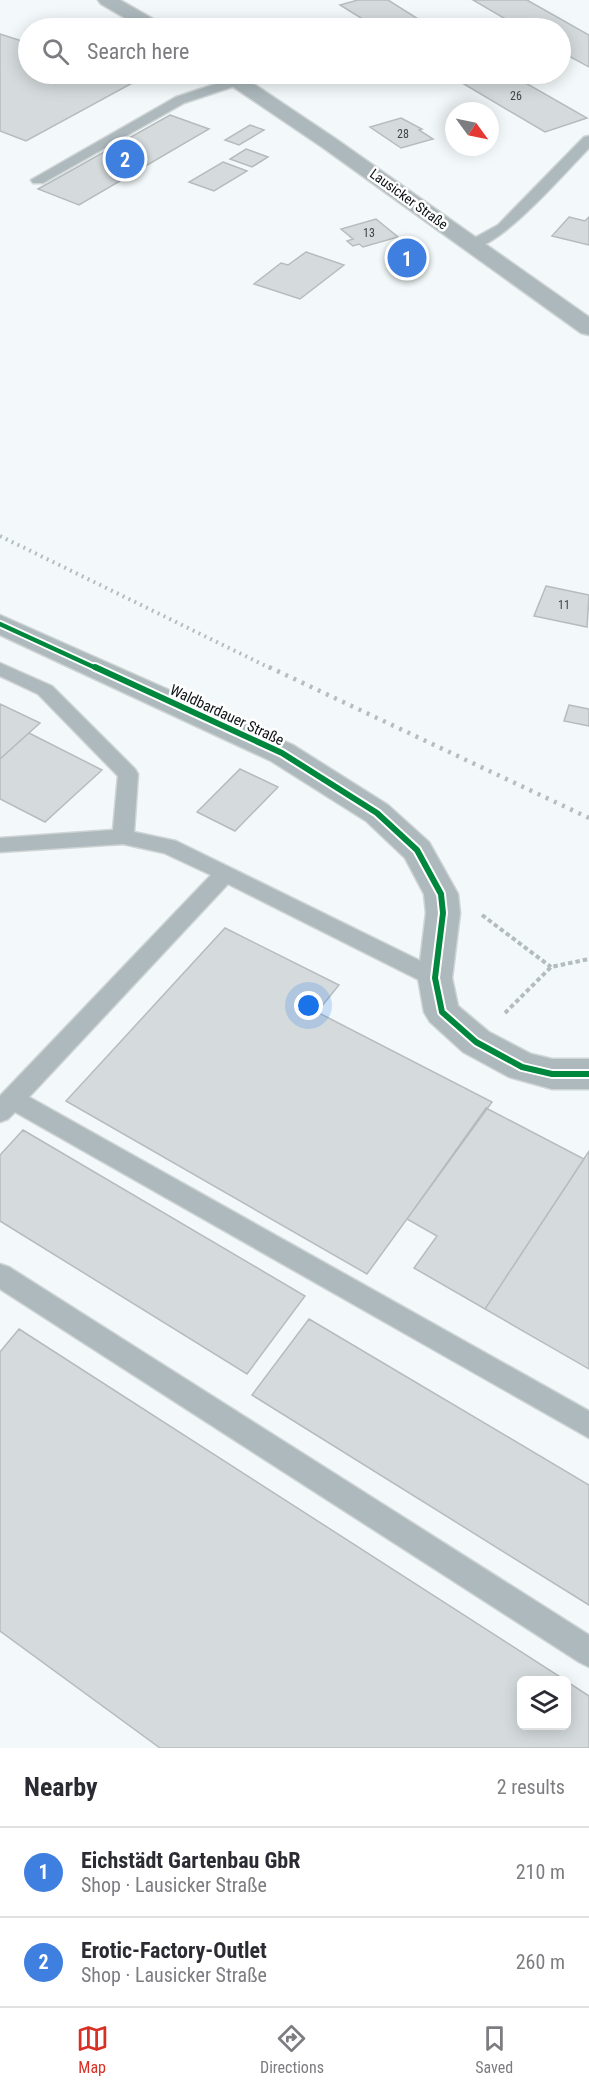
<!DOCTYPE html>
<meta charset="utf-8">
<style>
body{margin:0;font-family:"Roboto Condensed",sans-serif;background:#f7f7f7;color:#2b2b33}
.controls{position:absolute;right:18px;bottom:18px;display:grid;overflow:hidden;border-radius:9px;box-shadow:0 3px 15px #0003}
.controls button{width:54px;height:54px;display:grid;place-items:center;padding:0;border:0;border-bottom:2px solid #e1e1e2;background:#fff;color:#2b2b33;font:30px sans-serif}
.compass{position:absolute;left:445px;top:102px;width:54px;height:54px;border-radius:50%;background:#fff;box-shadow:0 3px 15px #0003;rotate:123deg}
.you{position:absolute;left:309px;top:1006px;width:21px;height:21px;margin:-15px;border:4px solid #fff;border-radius:50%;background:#1a73e8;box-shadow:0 0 0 9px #1a73e833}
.badge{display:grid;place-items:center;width:39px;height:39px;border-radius:50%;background:#d93025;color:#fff;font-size:20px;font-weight:700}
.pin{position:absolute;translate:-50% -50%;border:3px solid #fff;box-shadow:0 2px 6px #0006}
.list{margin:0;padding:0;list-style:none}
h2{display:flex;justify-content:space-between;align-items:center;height:78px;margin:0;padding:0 24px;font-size:26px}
h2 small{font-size:20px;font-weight:400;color:#7c7c81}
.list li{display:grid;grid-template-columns:39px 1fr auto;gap:18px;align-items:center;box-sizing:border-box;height:90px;padding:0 24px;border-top:2px solid #e1e1e2}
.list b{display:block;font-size:22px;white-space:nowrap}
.list p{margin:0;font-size:20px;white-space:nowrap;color:#7c7c81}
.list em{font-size:20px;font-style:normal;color:#7c7c81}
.icon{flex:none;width:33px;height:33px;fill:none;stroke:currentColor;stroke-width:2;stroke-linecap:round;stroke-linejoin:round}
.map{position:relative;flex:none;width:589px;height:1748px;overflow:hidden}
.search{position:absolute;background:#fff;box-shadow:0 3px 15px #0003;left:18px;right:18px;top:18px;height:66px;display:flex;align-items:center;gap:15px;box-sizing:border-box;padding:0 21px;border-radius:33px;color:#7c7c81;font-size:22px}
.sheet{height:258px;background:#fff}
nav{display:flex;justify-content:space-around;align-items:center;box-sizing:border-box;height:84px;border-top:2px solid #e1e1e2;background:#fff;font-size:16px;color:#7c7c81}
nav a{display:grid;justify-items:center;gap:3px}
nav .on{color:#d93025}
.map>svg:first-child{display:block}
.building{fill:#d5dbdd;stroke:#b6bcbe;stroke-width:1.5}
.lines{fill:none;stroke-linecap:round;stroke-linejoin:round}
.service-casing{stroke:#cfd4d5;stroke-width:3}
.minor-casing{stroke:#cfd4d5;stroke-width:3}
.secondary-casing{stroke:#cfd4d5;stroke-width:3}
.path{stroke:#b3bcbe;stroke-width:4;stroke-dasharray:4.5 3;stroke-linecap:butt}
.service{fill:#adb9bd;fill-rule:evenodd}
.minor{fill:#adb9bd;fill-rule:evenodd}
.secondary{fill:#acb8bc;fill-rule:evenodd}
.rail-far1{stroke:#b5bebf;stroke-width:4;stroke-dasharray:2 4.5;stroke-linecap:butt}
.rail{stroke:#b5bebf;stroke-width:4.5;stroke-dasharray:3 6;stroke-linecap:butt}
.cycleway-far1-casing{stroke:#fff;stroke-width:8}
.cycleway-casing{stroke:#fff;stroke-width:10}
.cycleway-far1{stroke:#00873e;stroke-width:4.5}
.cycleway{stroke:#00873e;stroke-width:6}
.labels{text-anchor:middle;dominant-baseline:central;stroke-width:5;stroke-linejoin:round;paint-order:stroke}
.number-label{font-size:12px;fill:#404648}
.far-street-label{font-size:14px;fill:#0e1416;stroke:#fff}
.street-label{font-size:15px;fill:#0e1416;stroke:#fff}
</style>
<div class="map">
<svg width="589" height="1748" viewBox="0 0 589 1748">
<rect width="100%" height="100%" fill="#f3f9fa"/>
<path class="building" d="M358,0H388L431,27L377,28L340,5Z
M473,0H527L589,35V67L567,55L560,57V28H521Z
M0,34L28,43V74H118L138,80L26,141L0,131Z
M447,74H510L587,118L545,132Z
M170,115L209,129L79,205L38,189Z
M401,118L422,129L419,130L433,139L401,148L370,127Z
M250,125L264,130L239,145L225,140Z
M246,149L268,157L252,167L230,159Z
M223,162L247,171L214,191L189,182Z
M569,217L585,221L589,217V245L552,236Z
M376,219L398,237L363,247L359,244L353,246L347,241L353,239L341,229Z
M306,252L344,265L300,299L254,284L281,263L288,265Z
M546,586L589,595L587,627L534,616Z
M0,704L40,723L0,759Z
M569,705L589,709V726L564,721Z
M29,733L102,770L45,822L0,799V759Z
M240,769L278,787L235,831L197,812Z
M225,928L339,985L317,1012L492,1102L367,1274L66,1101Z
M486,1108L584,1159L485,1309L414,1268L437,1236L407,1219Z
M23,1130L305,1296L247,1374L0,1221V1155Z
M589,1151V1369L485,1309Z
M309,1319L589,1485V1605L252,1395Z
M19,1329L565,1680H522V1726H566V1681L589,1696V1748H160L0,1631V1352Z"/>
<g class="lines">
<defs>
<path id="service" d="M237,77L243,81L241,84L184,103L43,183H33L31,180L176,97Z
M589,136V148C568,169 495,255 467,248L465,245L467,242L498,225L584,137Z
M0,663L52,686L135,769L138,774L134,832L176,841L443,972L446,978L443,984L435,987L427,984L228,884L29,1097L589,1411V1438L15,1112L8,1119L0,1122V1096L211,875L164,853L123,844L0,852V838L113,830L118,776L38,694L0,676Z
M0,1264L9,1267L589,1635V1667L579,1662L0,1289Z"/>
<path id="minor" d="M0,615L293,745L388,805L429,842L458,894L460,913L452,978L458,1006L489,1032L531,1054L552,1059H589V1089H552L509,1077L463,1052L430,1022L424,1012L418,978L426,913L424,894L405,858L366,821L271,761L0,635Z"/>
<path id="secondary" d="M98,0H120L162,24L164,28H142L101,4Z
M218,74H239L336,139L589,317V335L581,333L322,147L220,78Z"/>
</defs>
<use href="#service" class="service-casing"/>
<use href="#minor" class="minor-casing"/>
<use href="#secondary" class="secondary-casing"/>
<path class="path" d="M482,915L551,967
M505,1013L551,967L589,959"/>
<use href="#service" class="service"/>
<use href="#minor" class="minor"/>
<use href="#secondary" class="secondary"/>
<path class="rail-far1" d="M0,536L272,669"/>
<path class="rail" d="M269,667L589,818"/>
<defs>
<path id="cycleway-far1" d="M0,624L98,669"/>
<path id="cycleway" d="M95,667L282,753L377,813L417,850L441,894L443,913L435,978L442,1012L476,1042L522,1067L552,1074H589"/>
</defs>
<use href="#cycleway-far1" class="cycleway-far1-casing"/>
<use href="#cycleway" class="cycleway-casing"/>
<use href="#cycleway-far1" class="cycleway-far1"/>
<use href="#cycleway" class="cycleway"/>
</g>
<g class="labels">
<g class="number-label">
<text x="516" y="96">26</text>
<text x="403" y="134">28</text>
<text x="369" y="233">13</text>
<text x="564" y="605">11</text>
</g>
<g class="far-street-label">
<text transform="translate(409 199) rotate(36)">Lausicker Straße</text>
</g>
<g class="street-label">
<text transform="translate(227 715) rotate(25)">Waldbardauer Straße</text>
</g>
</g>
</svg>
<div class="controls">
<button><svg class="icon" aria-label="layers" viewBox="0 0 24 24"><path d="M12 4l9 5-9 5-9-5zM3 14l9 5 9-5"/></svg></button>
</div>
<svg class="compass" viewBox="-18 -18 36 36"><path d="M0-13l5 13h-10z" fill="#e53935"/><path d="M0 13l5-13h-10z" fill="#7c7c81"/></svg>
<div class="you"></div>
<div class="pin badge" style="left:407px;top:258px;background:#3f7fe0">1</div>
<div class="pin badge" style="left:125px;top:159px;background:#3f7fe0">2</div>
<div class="search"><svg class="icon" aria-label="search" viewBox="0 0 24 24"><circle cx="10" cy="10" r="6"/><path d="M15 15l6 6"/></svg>Search here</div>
</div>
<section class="sheet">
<h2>Nearby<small>2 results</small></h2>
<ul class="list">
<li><span class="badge" style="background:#3f7fe0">1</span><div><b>Eichstädt Gartenbau GbR</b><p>Shop · Lausicker Straße</p></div><em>210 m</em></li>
<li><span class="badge" style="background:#3f7fe0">2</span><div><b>Erotic-Factory-Outlet</b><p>Shop · Lausicker Straße</p></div><em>260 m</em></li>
</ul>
</section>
<nav>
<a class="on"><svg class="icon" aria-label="map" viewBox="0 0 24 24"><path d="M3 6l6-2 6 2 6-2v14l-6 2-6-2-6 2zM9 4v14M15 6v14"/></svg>Map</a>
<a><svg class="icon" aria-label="directions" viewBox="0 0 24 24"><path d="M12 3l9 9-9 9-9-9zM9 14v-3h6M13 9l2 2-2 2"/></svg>Directions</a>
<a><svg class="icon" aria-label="saved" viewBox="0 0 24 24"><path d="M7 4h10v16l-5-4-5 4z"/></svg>Saved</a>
</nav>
